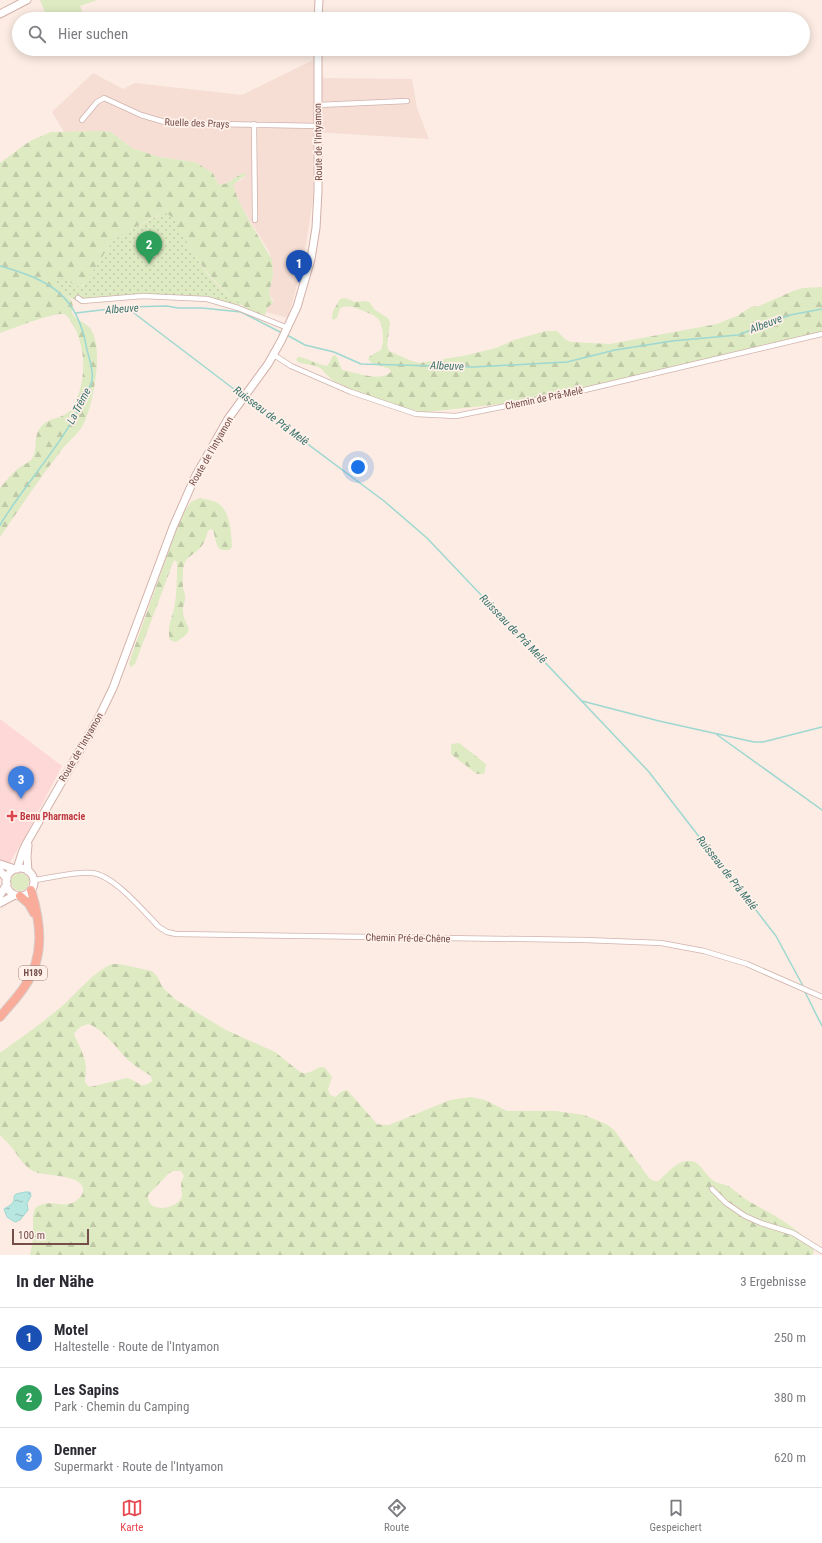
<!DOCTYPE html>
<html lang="de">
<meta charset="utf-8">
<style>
body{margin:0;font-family:"Roboto Condensed",sans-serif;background:#f7f7f7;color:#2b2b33}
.scale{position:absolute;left:12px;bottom:10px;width:77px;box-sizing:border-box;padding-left:4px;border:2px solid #754d49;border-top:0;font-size:11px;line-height:14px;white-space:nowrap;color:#754d49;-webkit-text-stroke:3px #fff1ea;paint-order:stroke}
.you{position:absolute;left:358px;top:467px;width:14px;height:14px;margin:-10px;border:3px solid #fff;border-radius:50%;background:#1a73e8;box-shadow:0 0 0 6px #1a73e833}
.badge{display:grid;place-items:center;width:26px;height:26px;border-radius:50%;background:#e7484f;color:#fff;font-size:13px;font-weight:700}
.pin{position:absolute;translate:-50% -33px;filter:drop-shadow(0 1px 2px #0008)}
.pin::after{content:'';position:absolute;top:21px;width:14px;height:12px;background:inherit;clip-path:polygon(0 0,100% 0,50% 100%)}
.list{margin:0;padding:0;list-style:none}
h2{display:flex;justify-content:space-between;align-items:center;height:52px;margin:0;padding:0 16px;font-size:17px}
h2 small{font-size:13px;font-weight:400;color:#7c7c81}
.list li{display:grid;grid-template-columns:26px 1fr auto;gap:12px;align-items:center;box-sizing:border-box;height:60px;padding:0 16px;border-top:1px solid #e1e1e2}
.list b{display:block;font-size:15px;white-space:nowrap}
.list p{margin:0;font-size:13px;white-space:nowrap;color:#7c7c81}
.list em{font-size:13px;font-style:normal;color:#7c7c81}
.icon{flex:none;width:22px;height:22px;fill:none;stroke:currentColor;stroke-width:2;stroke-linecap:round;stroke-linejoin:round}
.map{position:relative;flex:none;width:822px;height:1255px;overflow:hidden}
.search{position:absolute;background:#fff;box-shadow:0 2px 10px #0003;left:12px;right:12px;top:12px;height:44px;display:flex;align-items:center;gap:10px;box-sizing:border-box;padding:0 14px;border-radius:22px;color:#7c7c81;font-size:15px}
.sheet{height:232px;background:#fff}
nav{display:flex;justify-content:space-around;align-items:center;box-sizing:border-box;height:56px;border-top:1px solid #e1e1e2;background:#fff;font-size:11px;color:#7c7c81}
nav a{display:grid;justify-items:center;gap:2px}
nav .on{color:#e7484f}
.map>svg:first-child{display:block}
.residential{fill:#f6ded5}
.commercial{fill:#fdd8d7}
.grass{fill:#ddeac2}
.forest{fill:url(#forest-firs);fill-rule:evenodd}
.park{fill:url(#park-dots)}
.water{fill:url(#water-ripples);stroke:#9ed8d1}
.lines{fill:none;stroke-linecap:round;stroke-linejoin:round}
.stream{stroke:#9ed8d1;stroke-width:1.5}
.minor-casing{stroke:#d0b3ad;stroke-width:6}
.secondary-casing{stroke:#d3b1aa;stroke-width:9}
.trunk-casing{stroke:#d8cdcc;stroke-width:10}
.minor{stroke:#fff;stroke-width:4.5}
.secondary{stroke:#fff;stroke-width:7}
.trunk{stroke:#f9ac9a;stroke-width:8}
.health-dot{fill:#e0444e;stroke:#fff1ea;stroke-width:1.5}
.labels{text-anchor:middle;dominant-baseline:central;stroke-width:3.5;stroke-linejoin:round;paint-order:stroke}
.shield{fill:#fff1ea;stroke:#9e7e79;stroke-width:1}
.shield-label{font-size:9px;font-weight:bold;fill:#754d49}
.street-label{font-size:10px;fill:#754d49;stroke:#fff1ea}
.health-label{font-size:10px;font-weight:bold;fill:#be3a42;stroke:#fff1ea;text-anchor:start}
.water-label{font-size:11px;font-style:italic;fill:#3a736d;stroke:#fff1ea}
</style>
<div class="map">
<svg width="822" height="1255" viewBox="0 0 822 1255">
<defs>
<pattern id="forest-firs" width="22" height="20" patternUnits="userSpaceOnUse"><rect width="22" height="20" fill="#ddeac2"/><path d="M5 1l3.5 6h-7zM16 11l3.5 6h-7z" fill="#c1caa8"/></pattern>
<pattern id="park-dots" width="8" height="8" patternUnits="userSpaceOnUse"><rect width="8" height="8" fill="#ddeac2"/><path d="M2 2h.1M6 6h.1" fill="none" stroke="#c1caa8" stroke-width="1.8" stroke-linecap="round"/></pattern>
<pattern id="water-ripples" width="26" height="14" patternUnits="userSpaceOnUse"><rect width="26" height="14" fill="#b8e6e0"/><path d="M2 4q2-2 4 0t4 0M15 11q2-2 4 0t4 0" fill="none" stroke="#9abdb8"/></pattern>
</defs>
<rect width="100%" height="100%" fill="#fcece3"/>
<path class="residential" d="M313,60L324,78L412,79L417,108L429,139L313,132V199L303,264L288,318L266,312L267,308L272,304L273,300L269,294L273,275L270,253L241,206L233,186L235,183L244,178L243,173L226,183L222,185L218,184L215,176L195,162L159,157L132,148L111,132L102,131L64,132L52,112L93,73L123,89L135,83L242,95Z"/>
<path class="commercial" d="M0,719L62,766L24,839L0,879Z"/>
<path class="grass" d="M40,0H97L80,6L84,17L80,19H48Z
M11 882a9 9 0 1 1 18 0a9 9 0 1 1-18 0Z"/>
<path class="forest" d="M102,131L111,132L132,148L159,157L195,162L213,173L218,184C228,187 236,174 245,173L246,175L235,183L233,186L241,206L272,260L273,275L269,294L273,303L267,308L265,315C239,313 201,268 189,246C182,235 178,221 167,214L158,215L121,235L113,241L85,283L80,287L76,285L65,295C80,304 67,310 75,317C80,322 86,323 90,328C105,346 93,408 82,427C77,434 71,439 65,446C61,450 58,455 54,460C35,485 18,511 0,537V488C6,481 12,473 19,468C24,464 30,463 33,457C38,448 33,437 40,428C48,416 65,420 72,408C87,384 87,347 72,323C70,321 68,315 64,314C54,312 12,329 0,333V163L30,141L51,132Z
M822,287V333L790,344H765L705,364L588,392L581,393L563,389L532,399L510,403L427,412C401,410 357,393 334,381C327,377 325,370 318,367C311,363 301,366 296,360L298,357C308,358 316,364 327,366L330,362L332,357L335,355L337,358L342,370C355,372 378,382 390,373L391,371L390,369L372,363L368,359L370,356L381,350C383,345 383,341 383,335C382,317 376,316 361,310C353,307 347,305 340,308L337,318L333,320L332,318L333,311L340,299L345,298L355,302L364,301L369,302L375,310L388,318L390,323L387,345L389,351L409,360L419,363L463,356L496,348L514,340L546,331H557L566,340L571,342L610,344L717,324L737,316L751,307L759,306L793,291L803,288Z
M200,498C207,500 215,500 220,505C231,514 231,534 232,547L229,550H221L217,545L213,530L211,529L208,531C206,538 204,545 198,550C195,553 189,556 186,560C182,566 183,577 183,585C182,589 185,592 185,596C186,602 182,606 183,612C184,628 199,628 176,642C171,641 169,640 169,634C168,626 172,617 174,609C177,594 177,578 177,562L174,560L135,664L131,667L129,664L131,657L174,536L184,512L191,502Z
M459,743L486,764L484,774H477L451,754V744Z
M113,964H119L152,971L157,976L163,988L176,1000L226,1030L275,1052L300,1072C308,1076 313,1069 321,1067L325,1068L332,1077L328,1089L330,1095L335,1097C340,1094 342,1089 348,1091L377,1124L384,1125H389L450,1100L471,1097L485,1100L507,1111H556L584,1115L608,1125L614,1130L649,1178L654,1181H658C666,1175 676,1161 688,1161C701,1160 704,1175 714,1181C718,1184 725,1184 730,1187C737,1192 743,1198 750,1202C765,1210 811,1234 814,1252L812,1255H30L33,1238V1215L35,1208C50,1197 61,1210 76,1201C79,1199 82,1196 83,1192C87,1173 42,1177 33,1171C24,1166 19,1157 13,1149C9,1144 4,1139 0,1135V1053C21,1038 42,1023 61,1007C74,996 97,968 113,964ZM89,1024C104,1030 117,1049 128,1060C135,1066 143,1071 151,1076L152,1081C140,1090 139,1081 127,1078L90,1087C81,1082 87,1076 86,1067C85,1056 79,1045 74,1035C76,1028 83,1025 89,1024ZM174,1171H181L184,1176C183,1179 181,1181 181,1185C181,1191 184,1195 180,1200C172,1210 147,1213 148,1195L169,1173Z"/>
<path class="park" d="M163,213C169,214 173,217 176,221C181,229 184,238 189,246C201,268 220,291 241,304L235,308L199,300L145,298L95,303L77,301L65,295L58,289L56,281L61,278L80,287L83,286L113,241L121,235Z"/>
<path class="water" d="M25,1192H30L31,1196L27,1203L28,1210L20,1220L15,1222L7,1217L4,1209C10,1205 15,1204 14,1196L16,1194Z"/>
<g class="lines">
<path class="stream" d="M0,266C50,280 78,295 87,350C89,357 94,373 92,379C92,385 87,391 85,396C65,442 26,482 0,525
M126,307L243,396
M76,313L126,307L167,306L178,308H202L241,312L282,333
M287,335L305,345L334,352L361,364L474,367L567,362L615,350L672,341L738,335L790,315L822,309
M246,398L384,501L427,538L649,772L776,936L803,986
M582,701L659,721L754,742H763L822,727
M716,734L822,810
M805,992L822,1026"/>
<defs>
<path id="minor" d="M318,105L407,101
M82,120L97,102L104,98L141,115L168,123L318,126
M254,124L255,220
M78,298L82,301L143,296L207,299L238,308L288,328
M274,355L291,366L305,372L351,392L416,414L456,416L576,392L822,334
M34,880C51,878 76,871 92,873C114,875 144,912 159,927L167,932L176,934L585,940L661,943L704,951L747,964L822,997
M712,1189L726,1203L745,1216L761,1223L793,1233L822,1251"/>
<path id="secondary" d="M0,14L27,0
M318,19L319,0
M0,864L15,869
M6 882a14 14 0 1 1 28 0a14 14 0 1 1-28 0Z
M17,869L22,853L26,844L98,719L113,688L173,527L195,477L228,419L268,364L281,341L297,307L311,259L316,228L318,191V49
M0,871L7,879
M28,871L27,857L28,845
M0,895L7,884
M0,903L15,895"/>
<path id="trunk" d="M20,896L29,904L34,913
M0,1017C8,1007 18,997 25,986C45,956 41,923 31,890"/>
</defs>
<use href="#minor" class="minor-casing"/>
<use href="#secondary" class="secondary-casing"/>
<use href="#trunk" class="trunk-casing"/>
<use href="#minor" class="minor"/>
<use href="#secondary" class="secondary"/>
<use href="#trunk" class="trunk"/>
</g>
<path class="health-dot" d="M10 810h4v4h4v4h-4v4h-4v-4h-4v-4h4z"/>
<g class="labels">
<rect class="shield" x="19" y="966" width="28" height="14" rx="3"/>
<g class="shield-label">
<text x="33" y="973">H189</text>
</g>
<g class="street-label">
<text transform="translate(197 123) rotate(2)">Ruelle des Prays</text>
<text transform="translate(318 142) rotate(-91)">Route de l'Intyamon</text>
<text transform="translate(544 398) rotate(-12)">Chemin de Prâ-Melê</text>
<text transform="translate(211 451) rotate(-60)">Route de l'Intyamon</text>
<text transform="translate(81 747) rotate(-60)">Route de l'Intyamon</text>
<text transform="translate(408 938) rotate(1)">Chemin Pré-de-Chêne</text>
</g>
<g class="health-label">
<text x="20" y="816">Benu Pharmacie</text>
</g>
<g class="water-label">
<text transform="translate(122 309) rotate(-4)">Albeuve</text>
<text transform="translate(766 324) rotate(-21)">Albeuve</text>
<text transform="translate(447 366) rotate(2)">Albeuve</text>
<text transform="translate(79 406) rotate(-63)">La Trême</text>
<text transform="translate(271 416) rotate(37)">Ruisseau de Prâ Melê</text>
<text transform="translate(513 629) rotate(46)">Ruisseau de Prâ Melê</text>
<text transform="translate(727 873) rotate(52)">Ruisseau de Prâ Melê</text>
</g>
</g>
</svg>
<div class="scale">100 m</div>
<div class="you"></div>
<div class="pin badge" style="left:299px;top:283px;background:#1a4fb4">1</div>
<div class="pin badge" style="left:149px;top:264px;background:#2e9e5b">2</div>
<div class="pin badge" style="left:21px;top:799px;background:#3f7fe0">3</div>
<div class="search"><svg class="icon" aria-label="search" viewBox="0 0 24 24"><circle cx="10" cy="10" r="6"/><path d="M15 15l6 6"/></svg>Hier suchen</div>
</div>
<section class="sheet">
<h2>In der Nähe<small>3 Ergebnisse</small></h2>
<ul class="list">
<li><span class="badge" style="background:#1a4fb4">1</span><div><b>Motel</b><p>Haltestelle · Route de l'Intyamon</p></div><em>250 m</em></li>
<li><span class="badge" style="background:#2e9e5b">2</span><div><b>Les Sapins</b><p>Park · Chemin du Camping</p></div><em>380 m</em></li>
<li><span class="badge" style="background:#3f7fe0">3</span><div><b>Denner</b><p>Supermarkt · Route de l'Intyamon</p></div><em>620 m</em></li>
</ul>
</section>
<nav>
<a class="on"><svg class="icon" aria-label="map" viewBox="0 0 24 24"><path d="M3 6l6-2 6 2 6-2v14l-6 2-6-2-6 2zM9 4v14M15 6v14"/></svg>Karte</a>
<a><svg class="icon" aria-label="directions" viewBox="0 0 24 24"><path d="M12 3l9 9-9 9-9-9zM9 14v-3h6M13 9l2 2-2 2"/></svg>Route</a>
<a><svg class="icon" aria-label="saved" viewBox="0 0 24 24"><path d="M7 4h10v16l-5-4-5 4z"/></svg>Gespeichert</a>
</nav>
